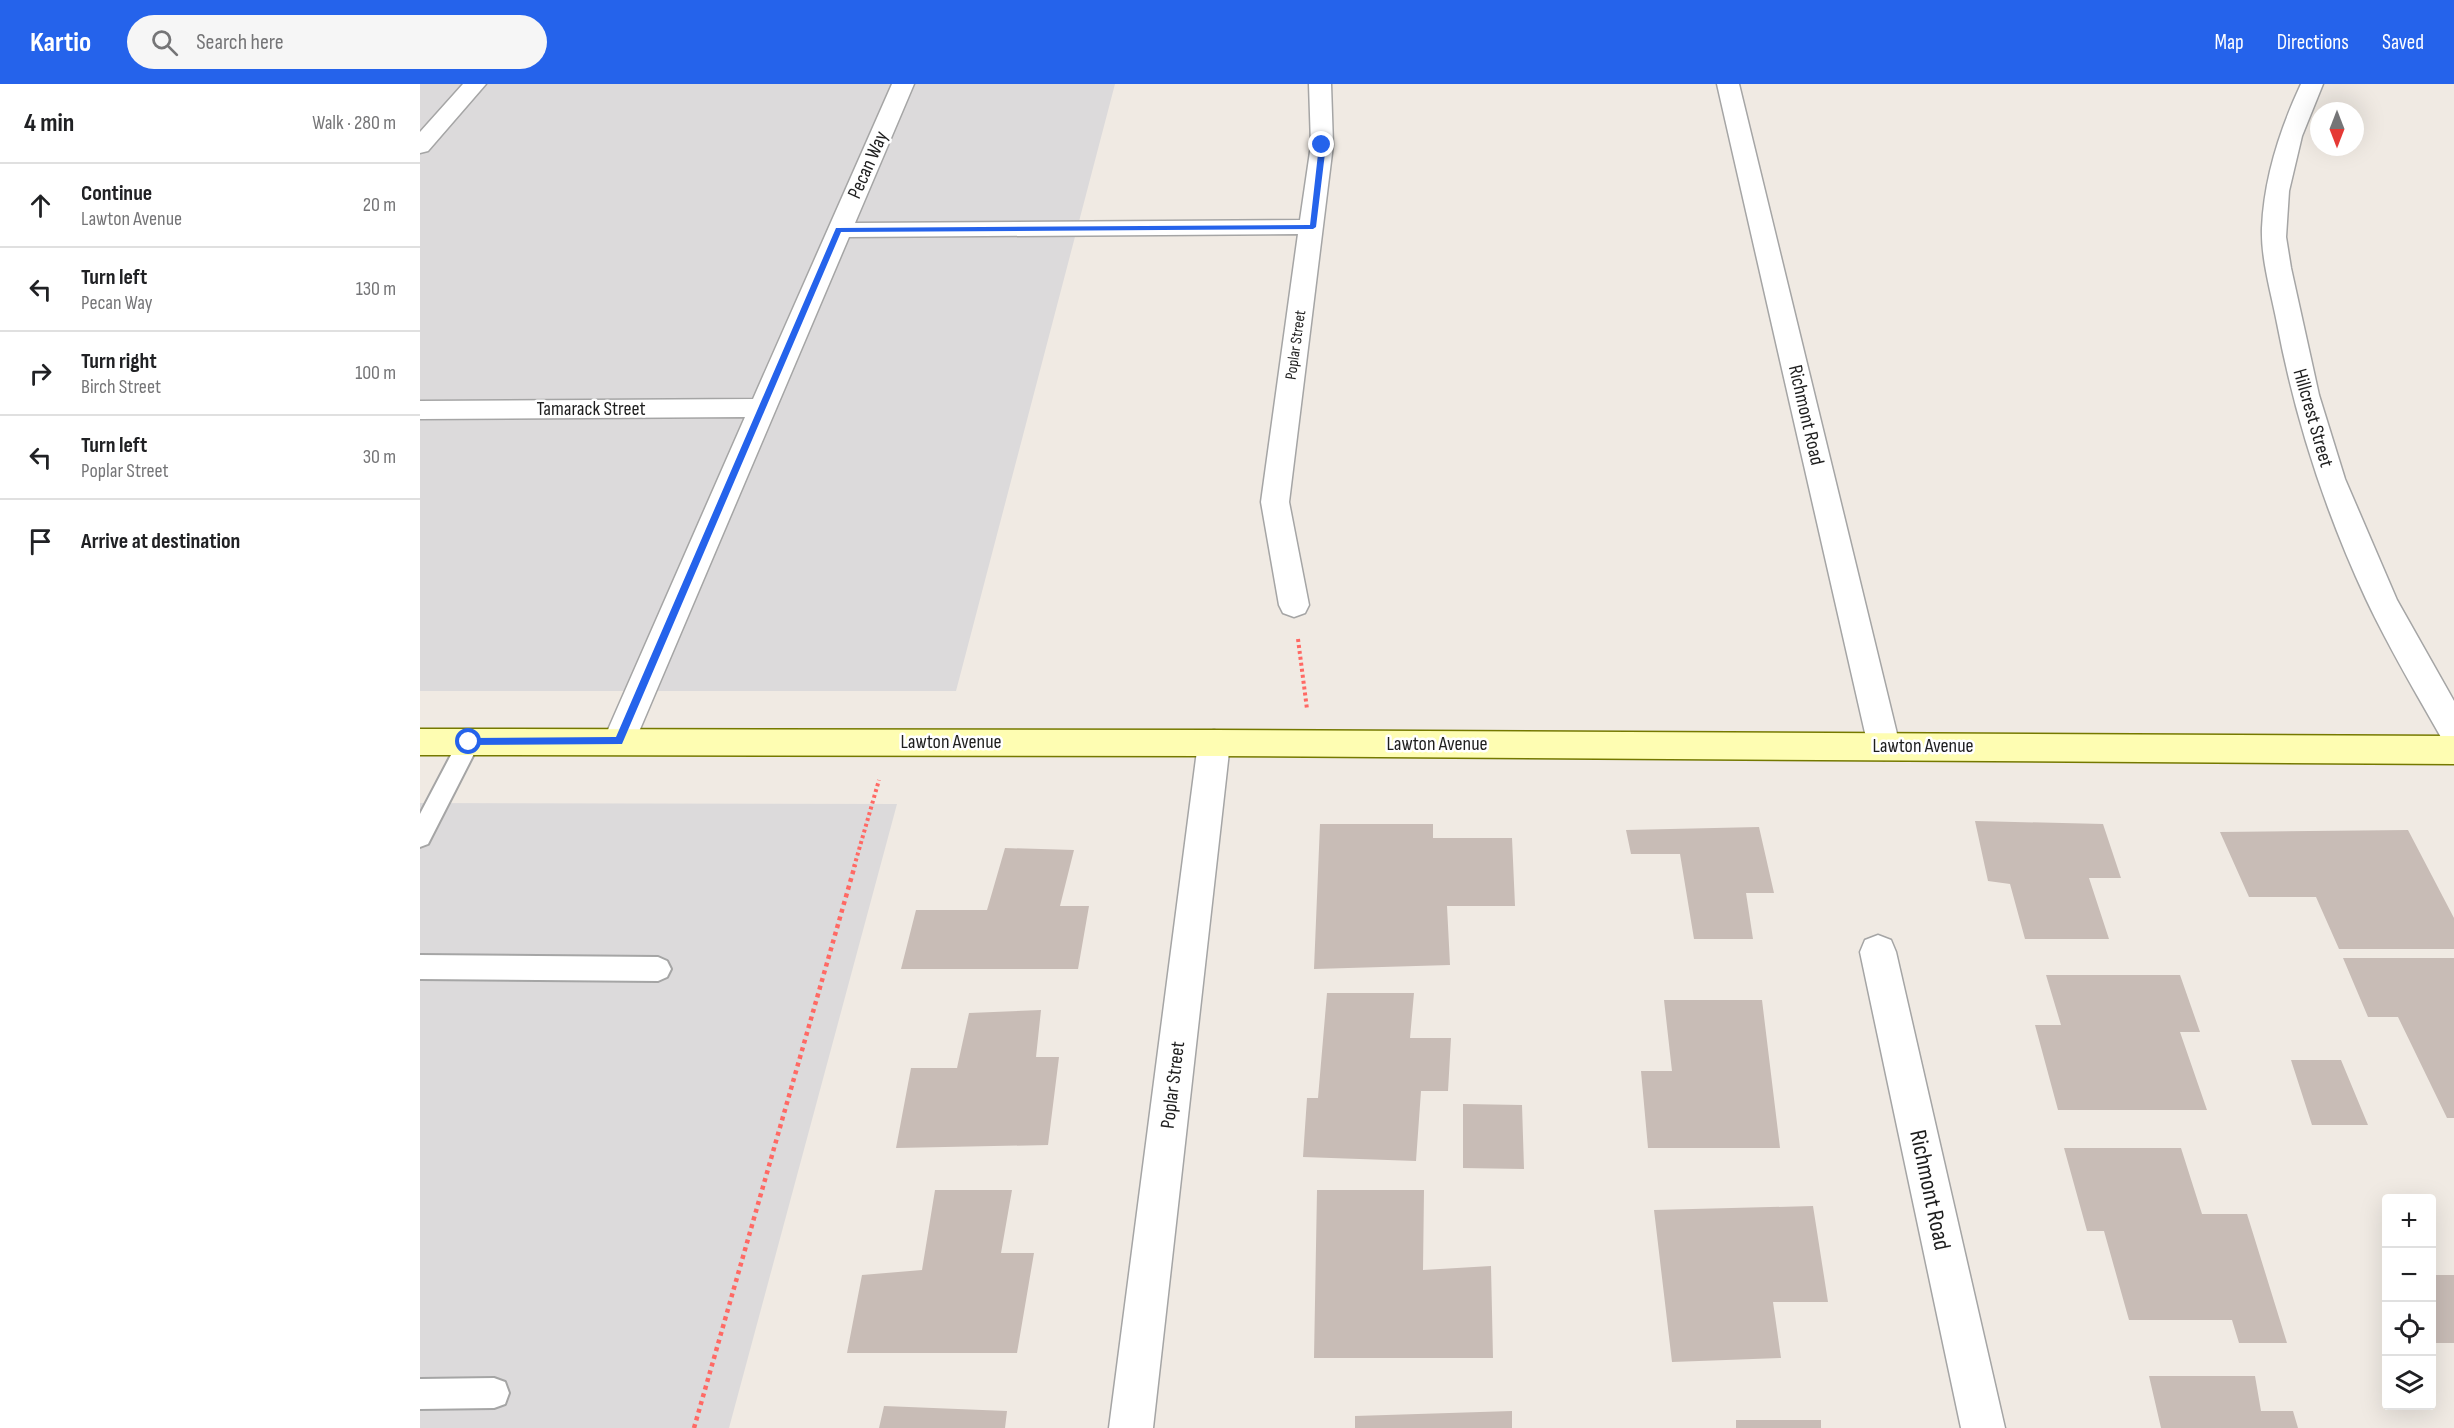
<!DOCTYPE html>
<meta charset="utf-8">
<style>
body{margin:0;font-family:"Sofia Sans Condensed",sans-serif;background:#f6f6f6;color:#202124}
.controls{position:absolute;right:18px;bottom:18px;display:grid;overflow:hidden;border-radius:6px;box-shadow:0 6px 24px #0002}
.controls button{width:54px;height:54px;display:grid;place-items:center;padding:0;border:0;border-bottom:2px solid #e0e0e0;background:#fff;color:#202124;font:30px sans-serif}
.compass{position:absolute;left:1890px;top:18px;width:54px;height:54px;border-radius:50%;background:#fff;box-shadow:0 6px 24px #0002;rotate:180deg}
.stop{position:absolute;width:18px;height:18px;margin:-14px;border:4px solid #2563eb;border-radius:50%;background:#fff}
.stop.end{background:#2563eb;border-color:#fff;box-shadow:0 2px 6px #0008}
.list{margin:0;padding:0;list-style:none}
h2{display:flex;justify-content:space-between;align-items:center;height:78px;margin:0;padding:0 24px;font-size:26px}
h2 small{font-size:20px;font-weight:400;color:#757577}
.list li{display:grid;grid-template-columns:39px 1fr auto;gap:18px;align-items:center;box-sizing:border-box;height:84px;padding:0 24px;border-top:2px solid #e0e0e0}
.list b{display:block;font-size:22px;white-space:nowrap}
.list p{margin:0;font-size:20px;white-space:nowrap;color:#757577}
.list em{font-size:20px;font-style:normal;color:#757577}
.icon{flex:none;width:33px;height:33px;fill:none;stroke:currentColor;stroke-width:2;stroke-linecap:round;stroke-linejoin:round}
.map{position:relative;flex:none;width:2034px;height:1344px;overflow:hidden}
header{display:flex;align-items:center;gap:36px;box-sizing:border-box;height:84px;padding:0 30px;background:#2563eb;color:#fff}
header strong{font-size:28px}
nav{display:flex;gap:33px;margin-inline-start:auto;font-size:21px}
.search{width:420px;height:54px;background:#f6f6f6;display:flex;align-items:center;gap:15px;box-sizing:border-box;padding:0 21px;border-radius:33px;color:#757577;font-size:22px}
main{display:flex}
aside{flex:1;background:#fff}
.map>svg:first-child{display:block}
.residential{fill:#dcdadb}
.building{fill:#c8bcb6}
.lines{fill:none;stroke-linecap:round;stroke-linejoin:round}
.lane-casing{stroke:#a5a5a5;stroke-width:4}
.street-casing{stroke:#a5a5a5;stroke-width:3}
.secondary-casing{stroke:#757900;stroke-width:3}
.path-far1{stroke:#ff6964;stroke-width:4;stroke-dasharray:3 3;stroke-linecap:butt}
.path{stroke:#ff6964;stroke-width:4.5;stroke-dasharray:4 4;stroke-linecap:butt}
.lane{fill:#fff;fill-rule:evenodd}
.street{fill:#fff;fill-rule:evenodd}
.secondary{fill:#fefdb2;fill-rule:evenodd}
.route{fill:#2563eb}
.labels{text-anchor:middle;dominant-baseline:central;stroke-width:5;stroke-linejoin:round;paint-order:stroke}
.far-street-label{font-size:16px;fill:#1e1e1e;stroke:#fff}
.street-label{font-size:20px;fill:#1e1e1e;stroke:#fff}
.near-street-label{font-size:24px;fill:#1e1e1e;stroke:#fff}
</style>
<header>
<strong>Kartio</strong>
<div class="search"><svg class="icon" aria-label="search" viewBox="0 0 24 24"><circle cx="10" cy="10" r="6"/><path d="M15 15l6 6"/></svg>Search here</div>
<nav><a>Map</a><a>Directions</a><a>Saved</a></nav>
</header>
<main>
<aside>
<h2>4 min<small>Walk · 280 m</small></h2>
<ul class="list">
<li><svg class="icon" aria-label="ahead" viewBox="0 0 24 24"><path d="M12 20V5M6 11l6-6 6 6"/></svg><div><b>Continue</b><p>Lawton Avenue</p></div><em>20 m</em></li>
<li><svg class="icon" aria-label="left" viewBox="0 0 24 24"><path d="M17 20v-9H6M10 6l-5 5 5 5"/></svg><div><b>Turn left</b><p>Pecan Way</p></div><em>130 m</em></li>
<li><svg class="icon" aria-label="right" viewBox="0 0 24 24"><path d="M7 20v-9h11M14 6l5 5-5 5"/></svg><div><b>Turn right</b><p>Birch Street</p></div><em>100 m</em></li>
<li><svg class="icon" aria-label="left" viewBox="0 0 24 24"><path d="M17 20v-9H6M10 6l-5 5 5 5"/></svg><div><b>Turn left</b><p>Poplar Street</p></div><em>30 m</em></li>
<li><svg class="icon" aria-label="arrive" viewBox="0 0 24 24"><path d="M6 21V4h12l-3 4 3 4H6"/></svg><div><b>Arrive at destination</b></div></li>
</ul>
</aside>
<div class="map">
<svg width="2034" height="1344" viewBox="0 0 2034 1344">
<rect width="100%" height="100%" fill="#f0eae3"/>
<path class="residential" d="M0,0H695L536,607H0Z
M0,719L477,720L309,1344H0Z"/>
<path class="building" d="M1555,737L1683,740L1701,794H1669L1689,855H1605L1590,800L1568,797Z
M900,740H1013V754H1092L1095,822H1027L1030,881L894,885Z
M1339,743L1354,809H1326L1333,855H1274L1260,770H1211L1206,746Z
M1988,746L2034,834V865H1919L1896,813H1829L1800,748Z
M585,764L654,766L640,822H669L658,885H481L496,826H567Z
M1923,874H2034V1034H2027L1978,933H1948Z
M1626,891H1760L1780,948H1760L1787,1026H1638L1615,941H1641Z
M907,909H994L990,954H1031L1028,1007H1001L996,1077L883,1073L887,1014H898Z
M1244,916H1342L1360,1064H1228L1221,987H1252Z
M621,926L616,973H639L628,1061L476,1064L491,984H537L549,929Z
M1871,976H1921L1948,1041H1892Z
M1043,1020L1102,1021L1104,1085L1043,1084Z
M1644,1064H1761L1782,1130H1827L1867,1259H1819L1812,1236H1709L1684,1147H1667Z
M515,1106H592L581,1169H614L597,1269H427L442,1191L502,1186Z
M897,1106H1004L1003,1186L1071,1182L1073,1274H894Z
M1393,1122L1408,1218H1353L1361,1274L1252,1278L1234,1126Z
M2012,1191H2034V1259H2012Z
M1729,1292H1835L1841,1327H1873L1878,1344H1741Z
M464,1322L587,1327L585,1344H459Z
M1092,1327V1344H935V1332Z
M1316,1336H1401V1344H1316Z"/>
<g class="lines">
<defs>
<path id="lane" d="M49,649L57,652L60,658L8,760L0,763V730L41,652Z
M0,871L238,873L247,877L251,885L247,893L238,897L0,895Z
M74,1294L85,1298L89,1309L85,1320L74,1324L0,1325V1295Z"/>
<path id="street" d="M43,0H66L8,67L0,69V48Z
M472,0H494L435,139L880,136L891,61L889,0H911L913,61L869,418L889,521L885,529L874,533L863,529L859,521L841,418L878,150L429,153L215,657L211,667L199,670L187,667L183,657L325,333L0,335V317L333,315Z
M1297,0H1319L1480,662L1476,672L1464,676L1452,672L1448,662Z
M1881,0H1903L1882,52L1869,107L1866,153L1871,184L1899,311L1925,395L1977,516L2034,617V659L2022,655C1996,609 1969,564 1946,515C1905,427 1875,334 1857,239C1851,208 1841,175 1842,144C1844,94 1860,45 1881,0Z
M794,646L806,649L810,659L733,1344H689L778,659L782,649Z
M1458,851L1471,856L1476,868L1585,1344H1541L1440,868L1445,856Z"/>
<path id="secondary" d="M0,645L794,646L2034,652V680L794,672L0,671Z"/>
</defs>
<use href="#lane" class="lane-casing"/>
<use href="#street" class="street-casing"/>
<use href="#secondary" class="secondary-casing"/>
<path class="path-far1" d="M878,555L887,625
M434,783L459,696"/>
<path class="path" d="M274,1344L435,781"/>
<use href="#lane" class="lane"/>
<use href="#street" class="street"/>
<use href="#secondary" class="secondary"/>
</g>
<path class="route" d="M902,59L906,61L896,143L893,145L421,148L202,660L46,661V655L49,654L196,653L416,144L890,141L899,61Z"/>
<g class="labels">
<g class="far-street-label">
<text transform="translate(876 261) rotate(-82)">Poplar Street</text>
</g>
<g class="street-label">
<text transform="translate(448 81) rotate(-66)">Pecan Way</text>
<text x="171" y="325">Tamarack Street</text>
<text transform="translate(1386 331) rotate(77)">Richmont Road</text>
<text transform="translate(1893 334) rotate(74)">Hillcrest Street</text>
<text x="531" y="658">Lawton Avenue</text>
<text x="1017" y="660">Lawton Avenue</text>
<text x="1503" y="662">Lawton Avenue</text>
<text transform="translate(753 1001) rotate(-83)">Poplar Street</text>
</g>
<g class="near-street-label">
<text transform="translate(1510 1106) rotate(78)">Richmont Road</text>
</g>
</g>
</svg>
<div class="controls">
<button>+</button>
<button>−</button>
<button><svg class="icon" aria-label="locate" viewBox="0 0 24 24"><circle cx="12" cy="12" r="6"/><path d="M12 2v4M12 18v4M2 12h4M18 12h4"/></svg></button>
<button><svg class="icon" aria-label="layers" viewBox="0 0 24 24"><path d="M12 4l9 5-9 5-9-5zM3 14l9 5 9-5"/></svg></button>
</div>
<svg class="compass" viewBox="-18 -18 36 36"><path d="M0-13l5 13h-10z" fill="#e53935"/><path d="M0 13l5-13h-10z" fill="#757577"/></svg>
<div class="stop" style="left:49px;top:658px"></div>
<div class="stop end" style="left:902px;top:61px"></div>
</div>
</main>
